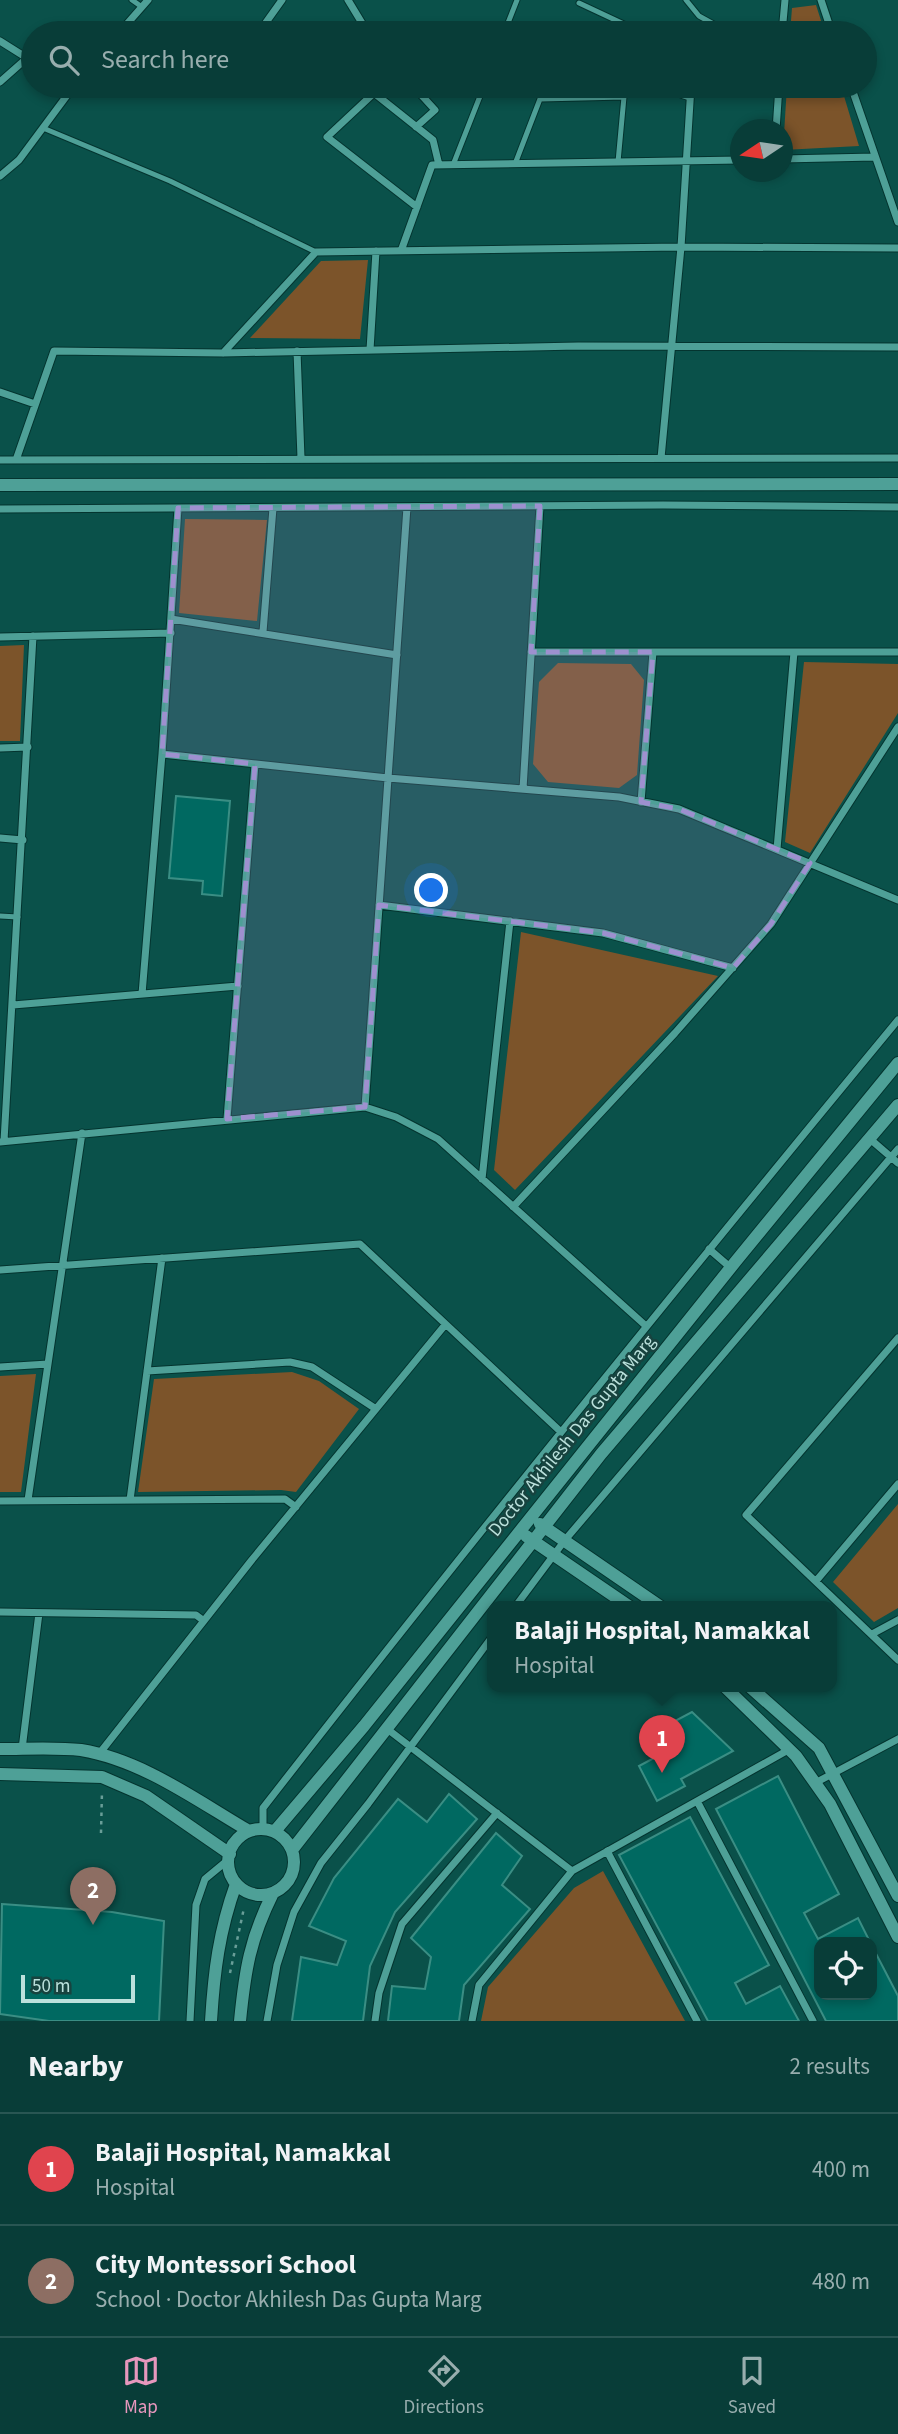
<!DOCTYPE html>
<meta charset="utf-8">
<style>
body{margin:0;font-family:"Source Sans 3",sans-serif;background:#164843;color:#f1f3f6}
.controls{position:absolute;right:21px;bottom:21px;display:grid;overflow:hidden;border-radius:14px;box-shadow:0 4px 10px #0003}
.controls button{width:63px;height:63px;display:grid;place-items:center;padding:0;border:0;border-bottom:2px solid #295653;background:#083d38;color:#f1f3f6;font:35px sans-serif}
.compass{position:absolute;left:730px;top:119px;width:63px;height:63px;border-radius:50%;background:#083d38;box-shadow:0 4px 10px #0003;rotate:257deg}
.scale{position:absolute;left:21px;bottom:18px;width:114px;box-sizing:border-box;padding-left:7px;border:4px solid #bbe1dc;border-top:0;font-size:19px;line-height:24px;white-space:nowrap;color:#bbe1dc;-webkit-text-stroke:5px #17433f;paint-order:stroke}
.you{position:absolute;left:432px;top:891px;width:24px;height:24px;margin:-18px;border:5px solid #fff;border-radius:50%;background:#1a73e8;box-shadow:0 0 0 10px #1a73e833}
.badge{display:grid;place-items:center;width:46px;height:46px;border-radius:50%;background:#e797bd;color:#fff;font-size:23px;font-weight:700}
.pin{position:absolute;translate:-50% -58px;filter:drop-shadow(0 2px 4px #0008)}
.pin::after{content:'';position:absolute;top:37px;width:24px;height:21px;background:inherit;clip-path:polygon(0 0,100% 0,50% 100%)}
.popup{position:absolute;left:487px;top:1601px;width:350px;height:91px;box-sizing:border-box;display:grid;place-content:center;border-radius:14px;background:#083d38;filter:drop-shadow(0 2px 5px #0005);font-size:23px;white-space:nowrap;color:#98aeae}
.popup b{font-size:26px;color:#f1f3f6}
.popup::after{content:'';position:absolute;left:50%;top:100%;margin-left:-14px;border:14px solid transparent;border-top-color:#083d38}
.list{margin:0;padding:0;list-style:none}
h2{display:flex;justify-content:space-between;align-items:center;height:91px;margin:0;padding:0 28px;font-size:30px}
h2 small{font-size:23px;font-weight:400;color:#98aeae}
.list li{display:grid;grid-template-columns:46px 1fr auto;gap:21px;align-items:center;box-sizing:border-box;height:112px;padding:0 28px;border-top:2px solid #295653}
.list b{display:block;font-size:26px;white-space:nowrap}
.list p{margin:0;font-size:23px;white-space:nowrap;color:#98aeae}
.list em{font-size:23px;font-style:normal;color:#98aeae}
.icon{flex:none;width:38px;height:38px;fill:none;stroke:currentColor;stroke-width:2;stroke-linecap:round;stroke-linejoin:round}
.map{position:relative;flex:none;width:898px;height:2021px;overflow:hidden}
.search{position:absolute;background:#083d38;box-shadow:0 4px 10px #0003;left:21px;right:21px;top:21px;height:77px;display:flex;align-items:center;gap:18px;box-sizing:border-box;padding:0 24px;border-radius:38px;color:#98aeae;font-size:26px}
.sheet{height:315px;background:#083d38}
nav{display:flex;justify-content:space-around;align-items:center;box-sizing:border-box;height:98px;border-top:2px solid #295653;background:#083d38;font-size:19px;color:#98aeae}
nav a{display:grid;justify-items:center;gap:4px}
nav .on{color:#e797bd}
.map>svg:first-child{display:block}
.green{fill:#7c542a}
.building{fill:#006961;stroke:#3a8e84;stroke-width:2}
.lines{fill:none;stroke-linecap:round;stroke-linejoin:round}
.service-casing{stroke:#04342f;stroke-width:7}
.minor-casing{stroke:#04342f;stroke-width:9}
.tertiary-casing{stroke:#04342f;stroke-width:14}
.path{stroke:#699e98;stroke-width:2.5;stroke-dasharray:3.5 5;stroke-linecap:butt}
.service{stroke:#4ea097;stroke-width:5}
.minor{stroke:#4ea097;stroke-width:7}
.tertiary{stroke:#4ea097;stroke-width:12}
.marked{fill:#9e90cf;fill-opacity:0.2;stroke:#9e90cf;stroke-width:5;stroke-dasharray:14 9;stroke-linejoin:round}
.labels{text-anchor:middle;dominant-baseline:central;stroke-width:5;stroke-linejoin:round;paint-order:stroke}
.street-label{font-size:19px;fill:#bbe1dc;stroke:#17433f}
</style>
<div class="map">
<svg width="898" height="2021" viewBox="0 0 898 2021">
<rect width="100%" height="100%" fill="#0a514a"/>
<path class="green" d="M816,5L825,33H790L792,8Z
M787,86H841L859,146L783,150Z
M368,260L360,339L250,338L321,261Z
M185,519L267,520L257,621L179,613Z
M24,645L20,741H0V646Z
M804,662L898,664V713L810,853L785,842Z
M558,663L631,664L644,680L637,775L619,788L548,782L533,764L539,682Z
M521,932L718,976L515,1190L494,1170Z
M292,1372L319,1381L359,1409L296,1492L281,1490L138,1492L154,1379Z
M36,1374L21,1492H0V1376Z
M898,1504V1608L874,1622L833,1582Z
M603,1871L685,2021H481L488,1987L574,1888Z"/>
<path class="building" d="M176,796L230,801L222,896L202,894L203,881L169,878Z
M692,1712L733,1751L681,1779L685,1786L657,1801L639,1766L671,1749L660,1729Z
M778,1776L839,1894L804,1913L818,1939L858,1918L870,1942H819V1995H872V1946L898,1996V2021H826L716,1809Z
M449,1794L477,1819L395,1912L370,1966L363,2021H292L301,1957L337,1965L346,1941L309,1926L334,1878L398,1799L427,1822Z
M690,1817L769,1965L735,1983L746,2004L780,1986L799,2021H708L619,1855Z
M496,1833L522,1856L502,1885L530,1909L464,1985L459,2021H388L392,1986L425,1989L431,1957L411,1938Z
M2,1904L112,1912L164,1921L159,2021H49L0,2014Z"/>
<g class="lines">
<defs>
<path id="service" d="M132,0L142,7
M686,0L699,16L730,33
M579,3L643,33
M504,33L517,0
M653,86L690,98
M769,86L779,89
M540,99L624,97
M43,128L170,181L316,252
M618,162L625,86
M515,164L545,86
M453,165L484,86
M0,916L18,917"/>
<path id="minor" d="M348,0L368,33
M821,0L832,33
M262,28L282,0
M119,33L148,0
M782,33L785,0
M0,41L27,58L0,82
M413,86L435,110L416,127
M851,86L898,222
M776,130L779,86
M782,159L875,157
M0,176L19,160L74,86
M417,207L327,137L374,93L433,140L439,165
M401,251L432,165L740,160
M370,350L376,251
M297,351L301,458
M223,353L316,252L681,247L898,248
M0,392L35,404
M661,458L681,247L691,86
M0,460L898,458
M16,460L54,351L223,353L578,346L898,347
M0,509L663,505L898,507
M171,619L397,655
M263,632L273,508
M0,637L171,633
M531,652H898
M0,748L28,747
M162,754L388,778L619,797L679,809L898,900
M523,789L540,506
M641,802L653,652
M0,838L23,840
M777,849L794,652
M379,905L603,933L733,968
M142,994L162,754L178,508
M13,1005L238,986
M365,1107L407,507
M227,1119L255,764
M870,1139L898,1163
M4,1141L33,636
M0,1142L365,1107L396,1117L438,1139L646,1326
M482,1179L510,921
M513,1207L675,1033L771,924L898,727
M709,1249L731,1268
M0,1270L360,1244L561,1432
M898,1338L746,1515L898,1660
M0,1367L48,1364
M147,1371L290,1362L312,1367L376,1409
M28,1500L82,1133
M130,1500L162,1258
M0,1501L285,1499L296,1507
M816,1581L898,1484
M515,1607L565,1540L898,1149
M0,1612L196,1615L204,1621
M872,1634L898,1620
M386,1728L572,1871
M22,1749L39,1613
M99,1754L251,1561L445,1325
M815,1783L898,1739
M697,1801L813,2021
M263,1829V1808C470,1542 683,1280 898,1020
M607,1851L697,2021
M190,2021L196,1905L205,1879L228,1860
M267,2021L277,1965L294,1912L321,1863L368,1804L492,1637
M375,2021L379,1993L402,1924L497,1813
M472,2021L479,1985L572,1871L790,1749"/>
<path id="tertiary" d="M0,485L898,484
M540,1524L661,1607
M526,1536L630,1607
M725,1687L796,1756L830,1804L898,1937
M750,1687L819,1748L898,1896
M0,1749C26,1749 55,1747 81,1750C142,1760 196,1800 249,1831
M0,1774L102,1777L146,1796L230,1854
M228 1862a33 33 0 1 1 66 0a33 33 0 1 1-66 0Z
M275,1831L364,1726L736,1261L898,1063
M292,1850L601,1454L898,1105
M211,2021C214,1972 219,1931 236,1884
M240,2021C245,1970 250,1939 273,1893"/>
</defs>
<use href="#service" class="service-casing"/>
<use href="#minor" class="minor-casing"/>
<use href="#tertiary" class="tertiary-casing"/>
<path class="path" d="M101,1833L102,1791
M230,1973L244,1908"/>
<use href="#service" class="service"/>
<use href="#minor" class="minor"/>
<use href="#tertiary" class="tertiary"/>
</g>
<path class="marked" d="M540,506L531,652H653L641,802L679,809L810,863L771,924L733,968L603,933L379,905L365,1107L227,1119L255,764L162,754L178,508Z"/>
<g class="labels">
<g class="street-label">
<text transform="translate(572 1436) rotate(-51)">Doctor Akhilesh Das Gupta Marg</text>
</g>
</g>
</svg>
<div class="controls">
<button><svg class="icon" aria-label="locate" viewBox="0 0 24 24"><circle cx="12" cy="12" r="6"/><path d="M12 2v4M12 18v4M2 12h4M18 12h4"/></svg></button>
</div>
<svg class="compass" viewBox="-18 -18 36 36"><path d="M0-13l5 13h-10z" fill="#e53935"/><path d="M0 13l5-13h-10z" fill="#98aeae"/></svg>
<div class="scale">50 m</div>
<div class="you"></div>
<div class="pin badge" style="left:662px;top:1773px;background:#e0444e">1</div>
<div class="popup"><b>Balaji Hospital, Namakkal</b>Hospital</div>
<div class="pin badge" style="left:93px;top:1925px;background:#8d6e63">2</div>
<div class="search"><svg class="icon" aria-label="search" viewBox="0 0 24 24"><circle cx="10" cy="10" r="6"/><path d="M15 15l6 6"/></svg>Search here</div>
</div>
<section class="sheet">
<h2>Nearby<small>2 results</small></h2>
<ul class="list">
<li><span class="badge" style="background:#e0444e">1</span><div><b>Balaji Hospital, Namakkal</b><p>Hospital</p></div><em>400 m</em></li>
<li><span class="badge" style="background:#8d6e63">2</span><div><b>City Montessori School</b><p>School · Doctor Akhilesh Das Gupta Marg</p></div><em>480 m</em></li>
</ul>
</section>
<nav>
<a class="on"><svg class="icon" aria-label="map" viewBox="0 0 24 24"><path d="M3 6l6-2 6 2 6-2v14l-6 2-6-2-6 2zM9 4v14M15 6v14"/></svg>Map</a>
<a><svg class="icon" aria-label="directions" viewBox="0 0 24 24"><path d="M12 3l9 9-9 9-9-9zM9 14v-3h6M13 9l2 2-2 2"/></svg>Directions</a>
<a><svg class="icon" aria-label="saved" viewBox="0 0 24 24"><path d="M7 4h10v16l-5-4-5 4z"/></svg>Saved</a>
</nav>
